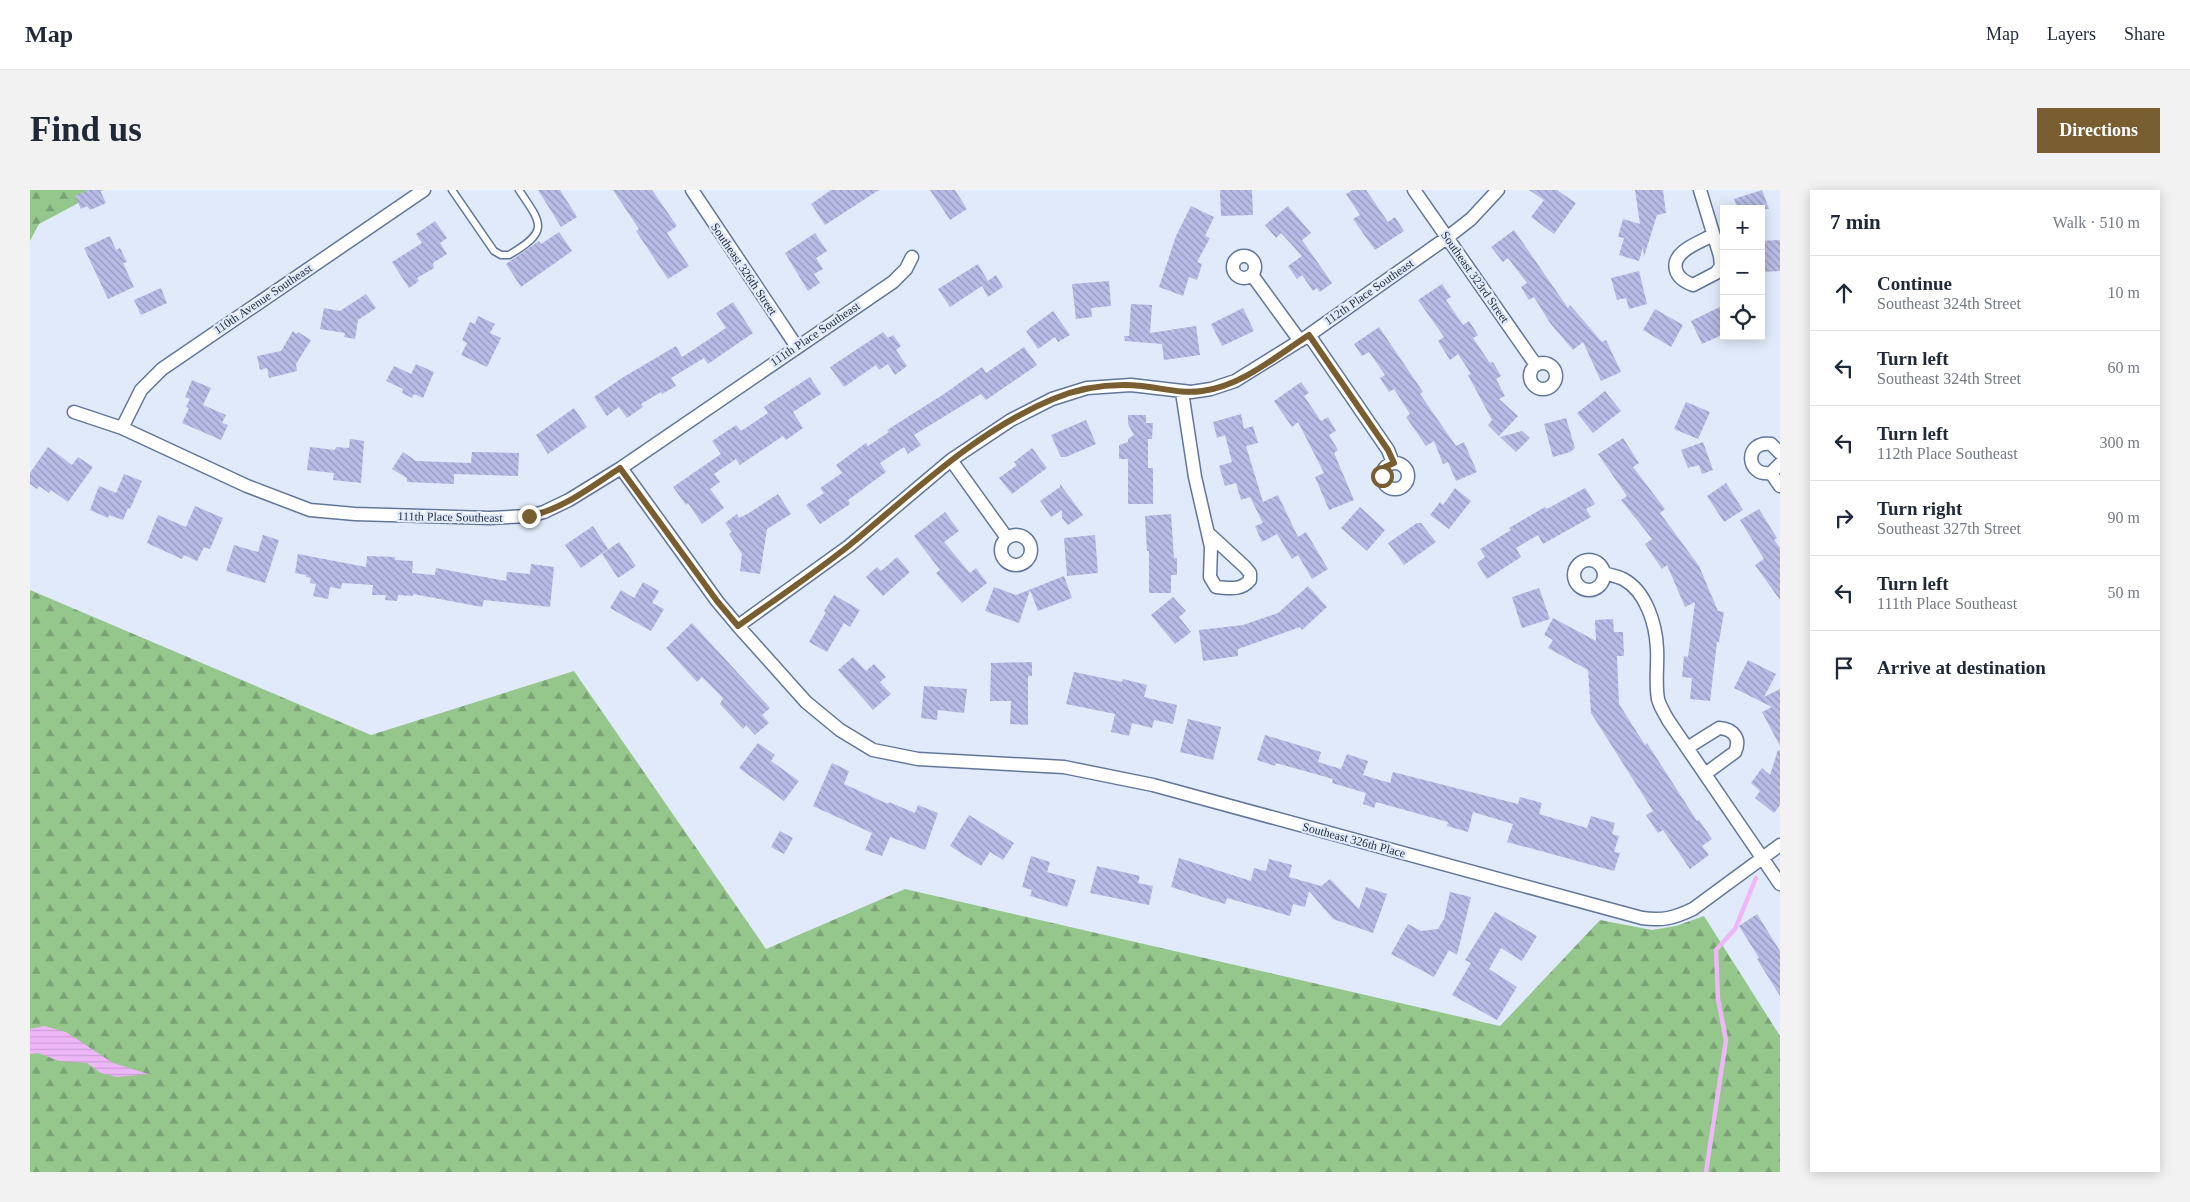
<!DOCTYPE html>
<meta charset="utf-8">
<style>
body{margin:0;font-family:Georgia,serif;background:#f2f2f3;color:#1f2937}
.controls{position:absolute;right:15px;top:15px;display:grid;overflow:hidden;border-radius:0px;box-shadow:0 2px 12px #0003}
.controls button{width:45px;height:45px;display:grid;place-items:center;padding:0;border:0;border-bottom:1px solid #e0e1e3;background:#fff;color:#1f2937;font:25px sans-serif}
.stop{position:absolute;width:15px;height:15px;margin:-11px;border:4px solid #785e30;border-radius:50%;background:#fff}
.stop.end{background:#785e30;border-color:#fff;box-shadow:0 1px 5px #0008}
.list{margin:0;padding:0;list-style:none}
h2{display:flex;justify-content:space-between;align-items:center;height:65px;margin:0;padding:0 20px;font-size:21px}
h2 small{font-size:16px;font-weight:400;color:#747a83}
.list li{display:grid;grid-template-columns:32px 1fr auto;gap:15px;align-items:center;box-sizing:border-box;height:75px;padding:0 20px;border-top:1px solid #e0e1e3}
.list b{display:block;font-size:19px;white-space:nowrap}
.list p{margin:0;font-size:16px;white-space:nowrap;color:#747a83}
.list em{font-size:16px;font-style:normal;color:#747a83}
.icon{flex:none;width:28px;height:28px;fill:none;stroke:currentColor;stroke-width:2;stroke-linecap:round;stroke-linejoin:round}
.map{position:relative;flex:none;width:1750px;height:982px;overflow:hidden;border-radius:0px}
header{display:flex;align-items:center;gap:30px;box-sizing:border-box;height:70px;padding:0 25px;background:#fff;border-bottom:1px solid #e0e1e3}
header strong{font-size:24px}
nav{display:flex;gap:28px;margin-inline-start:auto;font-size:18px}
.intro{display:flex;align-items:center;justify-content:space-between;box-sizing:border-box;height:120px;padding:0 30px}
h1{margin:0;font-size:35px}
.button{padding:12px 22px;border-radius:0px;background:#785e30;color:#fff;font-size:18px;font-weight:700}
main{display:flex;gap:30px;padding:0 30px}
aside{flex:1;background:#fff;border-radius:0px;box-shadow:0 2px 12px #0003}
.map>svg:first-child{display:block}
.forest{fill:url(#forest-firs)}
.water{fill:url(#water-rules)}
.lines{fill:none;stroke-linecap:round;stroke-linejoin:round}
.stream{stroke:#eeb7f8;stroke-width:4.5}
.building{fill:url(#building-back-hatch)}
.lane-casing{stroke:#627699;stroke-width:9}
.street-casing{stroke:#627699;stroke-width:15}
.lane{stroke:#fff;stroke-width:6}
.street{stroke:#fff;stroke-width:12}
.route{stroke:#785e30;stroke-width:6}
.labels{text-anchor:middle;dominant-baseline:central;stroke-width:4.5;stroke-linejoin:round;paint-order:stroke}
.street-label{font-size:12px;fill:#283140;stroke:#e1eafa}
</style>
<header>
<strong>Map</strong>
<nav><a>Map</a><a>Layers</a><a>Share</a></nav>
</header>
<div class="intro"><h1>Find us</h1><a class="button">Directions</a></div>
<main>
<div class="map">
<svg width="1750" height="982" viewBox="0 0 1750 982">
<defs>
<pattern id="forest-firs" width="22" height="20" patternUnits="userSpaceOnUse" patternTransform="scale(1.25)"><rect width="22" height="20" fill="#95c78d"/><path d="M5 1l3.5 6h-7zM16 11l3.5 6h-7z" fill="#7aa275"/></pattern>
<pattern id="water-rules" width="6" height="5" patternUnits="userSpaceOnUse" patternTransform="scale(1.25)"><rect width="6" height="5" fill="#eeb7f8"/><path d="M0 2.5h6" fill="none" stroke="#cc9ed6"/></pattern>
<pattern id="building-back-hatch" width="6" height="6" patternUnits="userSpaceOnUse" patternTransform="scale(1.25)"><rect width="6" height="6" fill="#b8bbe5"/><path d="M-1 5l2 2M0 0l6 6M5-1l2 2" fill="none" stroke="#9699bb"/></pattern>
</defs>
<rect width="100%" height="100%" fill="#e1eafa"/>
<path class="forest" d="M0,0H73L9,34L0,51Z
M0,400L341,545L544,481L736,759L875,699L1470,836L1570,730L1622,740L1646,736L1674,726L1750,846V982H0Z"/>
<path class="water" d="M14,836L36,842L83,873L118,884L87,887L71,883L57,873L29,871L8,863L0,864V839Z"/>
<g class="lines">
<path class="stream" d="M1676,982L1696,850L1688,809L1686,760L1705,739L1726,688"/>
</g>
<path class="building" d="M58,0H70L76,13L60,20L57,16L51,19L45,6Z
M508,0H530L547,27L531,37Z
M583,0H622L647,36L637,43L659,76L638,89L606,41L609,39Z
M801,0H849L795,35L781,14Z
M900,0H925L937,19L920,30Z
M1190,0H1222L1223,25L1191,26Z
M1323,0H1336L1358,32L1365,27L1374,41L1345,60L1323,29L1330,25L1316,4Z
M1499,0H1527L1546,13L1524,44L1501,27L1514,10Z
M1605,0H1633L1636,23L1627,25L1614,67L1613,57L1609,71L1589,65L1594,48L1588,47L1593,29L1610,34Z
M1732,0L1739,19H1708L1704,9Z
M1161,16L1184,27L1175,46L1180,48L1167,72L1172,74L1167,90L1159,87L1153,106L1129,97L1146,46Z
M1258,16L1281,43L1272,50L1302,93L1290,102L1287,98L1283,101L1272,85L1267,89L1258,76L1272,66L1251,43L1246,48L1235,35Z
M405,31L417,48L410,53L417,64L403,73L404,78L387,88L389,91L379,98L362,72L392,53L386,44Z
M1484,40L1538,118L1540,115L1572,152L1576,150L1591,182L1571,191L1553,152L1543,160L1520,133L1504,107L1499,110L1491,97L1497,93L1478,68L1473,72L1461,57Z
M529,42L542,61L491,97L476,74L509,51L511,54Z
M785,43L797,61L786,68L793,79L784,84L790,93L778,101L755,63Z
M80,46L86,60L90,58L97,72L93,73L104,97L78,109L54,58Z
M1750,50V81L1731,82V51Z
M948,74L958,91L966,85L973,97L958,107L952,96L920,117L908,99Z
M1609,81L1617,114L1599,119L1596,108L1587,110L1581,88Z
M1079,91L1081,116L1061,118L1062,127L1046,129L1042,94Z
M1412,94L1421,107L1416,110L1433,135L1439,131L1448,145L1443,148L1460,173L1463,172L1471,186L1466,189L1475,206L1469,209L1488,226L1469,246L1458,235L1462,230L1438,185L1441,184L1428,164L1420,170L1408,151L1414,147L1388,110Z
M131,98L137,113L111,125L104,110Z
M336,104L346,118L328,130L325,149L314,147L315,143L290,139L294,118L310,121Z
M703,112L723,143L678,174L674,168L641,188L646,196L632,204L631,202L611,214L613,217L597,228L589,217L577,226L564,207L592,188L646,156L652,167L696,138L686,123Z
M1101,114L1122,115L1120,143L1166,136L1170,165L1134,170L1132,154L1095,151L1094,146H1099Z
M1694,115V144L1672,154L1661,131Z
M1213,118L1224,141L1192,156L1181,134Z
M1625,119L1653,135L1641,157L1613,140Z
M1023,121L1040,145L1028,152L1025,147L1008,159L996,141Z
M448,126L465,134L460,143L471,148L457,177L431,165L437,153L432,150L440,132L445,134Z
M1349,137L1393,202L1390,204L1426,256L1434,252L1447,282L1426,291L1418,272L1413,274L1404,251L1396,256L1376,227L1380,224L1364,199L1359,202L1350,188L1355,185L1339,162L1332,166L1324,154Z
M263,141L266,144L268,142L281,150L266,174L267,181L239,188L237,178L230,180L227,166L251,161Z
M853,142L858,148L863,145L871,156L866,160L877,176L865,185L858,174L849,180L846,175L814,197L800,177Z
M994,157L1007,175L956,210L951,204L884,245L891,255L878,264L874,257L850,273L856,282L818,310L820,314L790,334L776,315L794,303L790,298L812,283L806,275L836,253L838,256L859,242L857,240L914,204L952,177L956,183Z
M386,174L404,182L393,208L384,204L382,208L372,203L373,199L356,191L364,176L381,184Z
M780,187L791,204L763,222L773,238L756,250L753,246L710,275L706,269L684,284L690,292L680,299L694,318L672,334L658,313L656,315L643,297L691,264L682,251L706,235L711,241L738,223L734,217Z
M162,190L181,198L173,215L196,225L192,233L198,235L191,250L152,233L159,218L156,217L160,209L155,207Z
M1271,192L1279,203L1274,206L1291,231L1298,227L1306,241L1299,245L1308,260L1304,263L1324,310L1299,320L1285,287L1294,283L1268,232L1262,237L1244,211Z
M1575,201L1591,221L1563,243L1547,223Z
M1656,212L1680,222L1668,249L1644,239Z
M544,218L557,237L518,264L506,245Z
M1211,224L1214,239L1223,236L1228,253L1216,256L1233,312L1248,305L1268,347L1276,342L1298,379L1282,389L1268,365L1262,369L1247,344L1232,352L1225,336L1233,333L1220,307L1211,310L1206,293L1195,296L1189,276L1202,272L1195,245L1187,248L1183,232Z
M1098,225H1116V233H1123L1122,249H1118V278H1123V314H1098V269H1089V255L1098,252V249L1104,245L1098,234Z
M1536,228L1545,258L1540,262L1523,267L1514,234Z
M1056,230L1066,254L1036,267H1031L1021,245Z
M1492,241L1500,248L1486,262L1470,247Z
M1593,248L1609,273L1603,277L1635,319L1630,323L1669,376L1688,421L1694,422L1689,452H1687L1680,511L1660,509L1662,488L1652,487L1654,466L1658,467L1665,412L1655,417L1637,375L1632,379L1615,354L1622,349L1591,310L1597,306L1568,264Z
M320,249L334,251L331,293L303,290L304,283L277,280L280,257L305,260L306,257L319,258Z
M1673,252L1683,280L1672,284L1669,275L1658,278L1651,260Z
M18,257L42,275L48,267L63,277L38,312L21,300L19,303L9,296L7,299L0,294V283Z
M1002,258L1017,278L982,304L969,288L987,275L984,272Z
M373,262L386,271L441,273L442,262L489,263L488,286L424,284V294L377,292V288L362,279Z
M94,284L112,291L100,319L98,318L93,330L79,325L78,328L60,320L69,296L86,303Z
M1696,293L1713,320L1694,332L1677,306Z
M1030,294L1053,325L1038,335L1032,328V320L1021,327L1010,311L1030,297Z
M1425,298L1441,311L1419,339L1400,325L1410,312L1413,315Z
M1555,298L1565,314L1556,319L1561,327L1513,354L1508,345L1486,358L1491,367L1457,389L1447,373L1455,367L1450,359L1481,340L1479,338L1515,317L1517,319Z
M748,304L761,324L737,339L730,384L710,381L712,364L699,344L702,342L695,333L707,324L709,328L719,323Z
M165,316L193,328L180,359L174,357L167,371L154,365L152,369L117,353L128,325L156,337Z
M1330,317L1355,340L1337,361L1311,338Z
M1729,319L1747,348L1744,350L1750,358V410L1725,375L1734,369L1710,330Z
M915,322L929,341L914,352L940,383L946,378L957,393L932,413L906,383L910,380L884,346Z
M1141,324L1144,368H1147V385H1141V403H1119V361H1117L1115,326Z
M1387,333H1391L1406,352L1374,375L1358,353Z
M563,336L578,359L551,378L535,355Z
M233,345L249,350L235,393L196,381L204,355L228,362Z
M1065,345L1068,383L1037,386L1034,348Z
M589,352L606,376L588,388L572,364Z
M268,364L336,377L337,366L365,367V370L383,371L382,383L405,385L406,378L476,391L477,382L500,384L501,374L524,377L520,417L454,410L452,417L383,404V406L368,405L367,411L355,410L356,405H342L343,395L312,393L311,399L300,397L298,409L283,406L286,394L280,393L281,388L276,387V385L265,383Z
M867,367L880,382L853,406L836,387L847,377L851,381Z
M1034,386L1042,408L1008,421L1000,400L989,433L955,421L964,397L986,405Z
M613,392L629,401L622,413L634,419L621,441L580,418L591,400L604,408Z
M1278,396L1297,417L1272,440L1270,437L1208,459V466L1173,471L1169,440L1213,435L1248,423Z
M1509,398L1520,429L1492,438L1482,407Z
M804,405L830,420L820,437L814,433L797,462L779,452L796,422L794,421Z
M1143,407L1156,421L1149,427L1161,442L1145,454L1121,425Z
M1523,428L1566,451L1565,430L1583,429L1584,442H1593L1594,466H1587L1589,514L1615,555L1617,553L1667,631L1669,630L1682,649L1672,656L1679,665L1660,679L1633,640L1628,643L1616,625L1623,621L1561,523L1558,480L1518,458L1523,450L1514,445Z
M662,433L740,518L732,525L739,533L725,545L716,535L713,539L690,514L693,508L672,487L667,492L636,458Z
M823,467L836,481L844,474L856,487L850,492L861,504L843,520L808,480Z
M1718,470L1746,484L1734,507L1750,499V556L1732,522L1742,517L1704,498Z
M1002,472V486H998V535L980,534L981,511H960L961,473Z
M1044,482L1092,492L1093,489L1117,495L1114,507L1147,515L1143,534L1124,530L1122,538L1102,533L1099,546L1081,542L1085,524L1036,514Z
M894,496L937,499L934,523L908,520L907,530L891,528Z
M1158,529L1191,537L1183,570L1150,562Z
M1235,545L1291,562L1288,572L1311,579L1317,564L1338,571L1333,585L1360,593L1363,582L1488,614L1490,607L1512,613L1509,624L1557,638L1561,626L1585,633L1582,644L1589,646L1584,662L1590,663L1584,681L1477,652L1483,634L1443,622L1438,642L1417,636L1418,632L1346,612L1344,618L1333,614L1336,603L1302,593L1303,589L1246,573L1245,576L1227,570Z
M728,553L745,565L741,571L769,591L754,611L709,578Z
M1748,560L1750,561V615L1744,623L1725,608L1730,601L1721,593L1732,578L1740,585Z
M802,573L819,581L814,594L858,614L859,612L885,623L888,615L908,623L895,660L860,647L852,666L835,660L842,643L783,616Z
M939,625L984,653L973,670L960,662L951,676L920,656Z
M750,641L763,648L754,664L741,657Z
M1001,666L1020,672L1017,682L1046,690L1037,717L1000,706L1002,700L992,697Z
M1149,668L1221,691L1224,678L1236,681L1239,669L1262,675L1259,687L1291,696L1300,689L1329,719L1336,697L1357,704L1343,743L1303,729L1279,701L1275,717L1263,714L1260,726L1197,708L1195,714L1141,697Z
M1067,676L1110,686L1108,693L1123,696L1119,715L1060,703Z
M1420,702L1441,707L1427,765L1419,760L1404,787L1361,764L1378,734L1391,741L1408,739L1414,729Z
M1465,722L1507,746L1492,771L1471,758L1459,779L1487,797L1467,830L1422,805L1441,773L1435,770Z
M1727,724L1750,761V806L1727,769L1729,768L1709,736Z"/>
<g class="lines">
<defs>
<path id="lane" d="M422,0L464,61L471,65H479C520,41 512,34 489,0"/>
<path id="street" d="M662,0L767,157
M1384,0L1506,175
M1670,0L1690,66L1691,76L1686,83L1663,95C1655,92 1648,88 1646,80C1641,61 1671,52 1683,45
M1203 77a11 11 0 1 1 22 0a11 11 0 1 1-22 0Z
M1222,85L1270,151
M1279,145L1358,260L1363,273
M1500 186a13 13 0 1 1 26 0a13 13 0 1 1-26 0Z
M1152,202L1165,287L1181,357L1180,387L1186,397C1199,398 1211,401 1220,390V383L1215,377L1178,343
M44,222L92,238L217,296L280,320L325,324L460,328L499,326L514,322L539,310L591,278L863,92L876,79L882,67
M92,238L111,200L132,179L394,0
M1750,263L1741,254C1714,250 1715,287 1741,283L1750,274
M921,270L977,348
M1352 286a13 13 0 1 1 26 0a13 13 0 1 1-26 0Z
M591,278L687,411L708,436L776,512L810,540L843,560L888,569L1034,577L1123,595L1612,728C1633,731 1644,728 1663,719L1750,655
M1741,283L1750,296
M971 360a15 15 0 1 1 30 0a15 15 0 1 1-30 0Z
M1544 385a15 15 0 1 1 30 0a15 15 0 1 1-30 0Z
M1574,383C1580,385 1587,386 1593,389C1616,401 1626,434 1627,459C1628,476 1625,492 1628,509C1630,517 1635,524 1638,530L1750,694
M708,436L819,356L921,270L981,230L1022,209L1057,198L1101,195L1161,202L1181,199L1205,191L1279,145L1418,47L1441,29L1468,0
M1657,558L1689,538C1704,539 1711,549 1705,562L1675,584"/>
</defs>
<use href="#lane" class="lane-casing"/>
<use href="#street" class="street-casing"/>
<use href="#lane" class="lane"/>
<use href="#street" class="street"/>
</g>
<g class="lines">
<path class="route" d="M499,326C532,320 562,296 590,278L687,411L708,436C746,409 785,383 821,354C885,301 946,241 1023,209C1052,197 1081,193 1112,196C1132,198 1152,204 1172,201C1212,196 1246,166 1279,145L1358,260L1364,273L1355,277L1352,286"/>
</g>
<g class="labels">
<g class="street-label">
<text transform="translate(714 79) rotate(56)">Southeast 326th Street</text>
<text transform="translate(1445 87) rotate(55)">Southeast 323rd Street</text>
<text transform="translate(1339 102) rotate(-35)">112th Place Southeast</text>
<text transform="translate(233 109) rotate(-34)">110th Avenue Southeast</text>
<text transform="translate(785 144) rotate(-34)">111th Place Southeast</text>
<text transform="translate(420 327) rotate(1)">111th Place Southeast</text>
<text transform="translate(1324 650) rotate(15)">Southeast 326th Place</text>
</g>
</g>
</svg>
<div class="controls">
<button>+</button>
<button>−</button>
<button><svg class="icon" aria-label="locate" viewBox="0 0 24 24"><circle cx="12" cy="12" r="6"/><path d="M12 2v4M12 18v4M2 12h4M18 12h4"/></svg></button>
</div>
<div class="stop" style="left:1352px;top:286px"></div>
<div class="stop end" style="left:499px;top:326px"></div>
</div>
<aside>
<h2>7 min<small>Walk · 510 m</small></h2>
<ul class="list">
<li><svg class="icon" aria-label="ahead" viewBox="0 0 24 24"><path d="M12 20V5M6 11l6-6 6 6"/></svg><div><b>Continue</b><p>Southeast 324th Street</p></div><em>10 m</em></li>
<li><svg class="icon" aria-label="left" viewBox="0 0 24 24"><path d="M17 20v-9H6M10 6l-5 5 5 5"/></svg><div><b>Turn left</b><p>Southeast 324th Street</p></div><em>60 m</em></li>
<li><svg class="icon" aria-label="left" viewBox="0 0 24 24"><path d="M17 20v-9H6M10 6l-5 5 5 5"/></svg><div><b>Turn left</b><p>112th Place Southeast</p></div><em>300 m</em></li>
<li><svg class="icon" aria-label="right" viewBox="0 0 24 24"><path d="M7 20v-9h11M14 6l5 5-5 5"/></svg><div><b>Turn right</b><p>Southeast 327th Street</p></div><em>90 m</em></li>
<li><svg class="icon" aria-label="left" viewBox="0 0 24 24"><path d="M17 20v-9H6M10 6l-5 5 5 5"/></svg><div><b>Turn left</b><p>111th Place Southeast</p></div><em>50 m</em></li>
<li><svg class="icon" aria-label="arrive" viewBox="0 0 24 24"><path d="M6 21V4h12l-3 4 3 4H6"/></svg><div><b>Arrive at destination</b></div></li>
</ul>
</aside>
</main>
